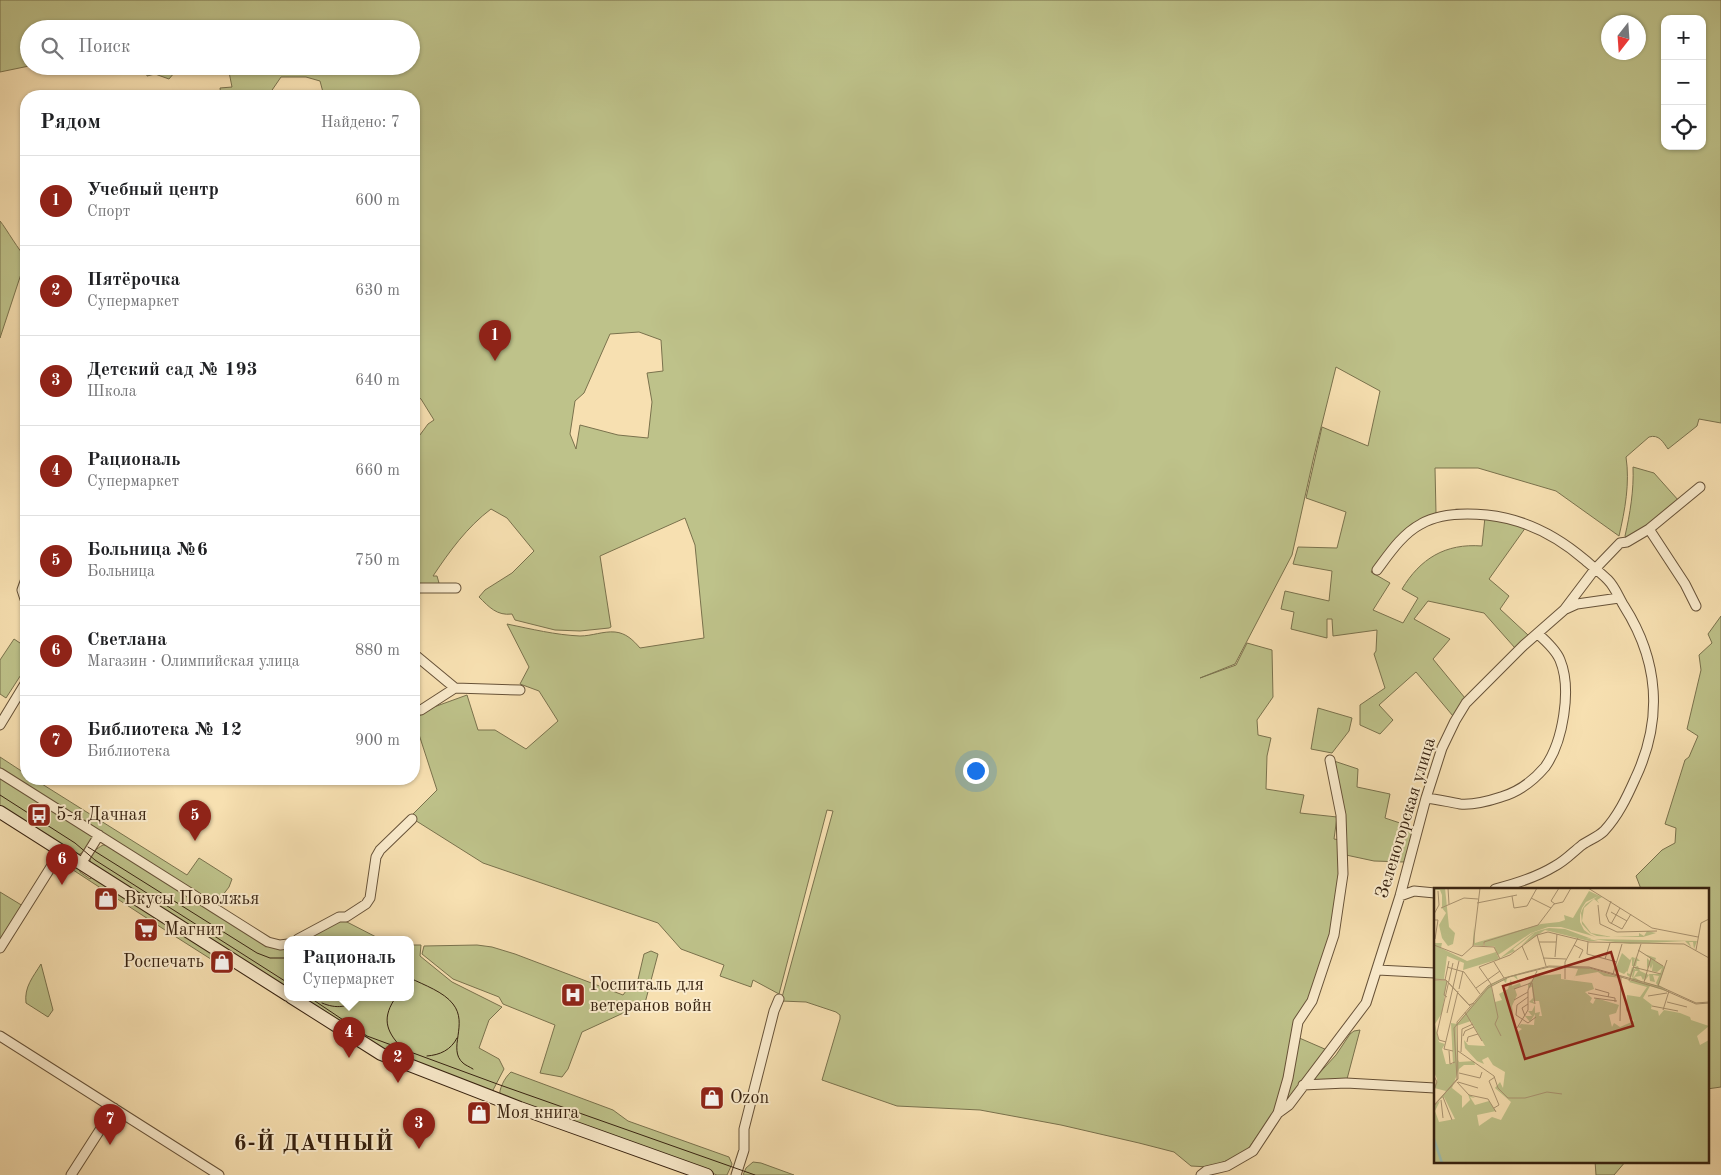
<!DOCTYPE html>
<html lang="ru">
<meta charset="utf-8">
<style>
body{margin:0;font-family:"Old Standard TT",serif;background:#f2f2f2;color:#202124}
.controls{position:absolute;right:15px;top:15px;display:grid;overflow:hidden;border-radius:10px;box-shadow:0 1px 4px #0004}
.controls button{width:45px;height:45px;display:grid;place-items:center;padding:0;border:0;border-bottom:1px solid #e0e0e0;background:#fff;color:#202124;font:25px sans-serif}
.compass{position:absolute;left:1601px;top:15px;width:45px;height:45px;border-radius:50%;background:#fff;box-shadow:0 1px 4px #0004;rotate:197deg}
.you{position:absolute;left:975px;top:770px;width:18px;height:18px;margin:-12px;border:4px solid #fff;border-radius:50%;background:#1a73e8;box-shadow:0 0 0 8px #1a73e833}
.badge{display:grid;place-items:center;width:32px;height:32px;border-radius:50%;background:#8f2418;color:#fff;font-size:16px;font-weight:700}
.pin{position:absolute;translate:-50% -41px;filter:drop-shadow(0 1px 2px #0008)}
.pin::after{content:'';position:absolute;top:26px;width:18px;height:15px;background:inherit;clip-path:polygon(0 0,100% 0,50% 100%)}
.popup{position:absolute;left:284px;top:936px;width:130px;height:65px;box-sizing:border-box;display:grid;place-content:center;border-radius:10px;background:#fff;filter:drop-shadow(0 1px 4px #0005);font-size:16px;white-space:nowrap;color:#757577}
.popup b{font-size:19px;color:#202124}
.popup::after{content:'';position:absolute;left:50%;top:100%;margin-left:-10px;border:10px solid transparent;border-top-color:#fff}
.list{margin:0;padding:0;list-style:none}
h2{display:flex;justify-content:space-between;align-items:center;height:65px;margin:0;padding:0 20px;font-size:21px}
h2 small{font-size:16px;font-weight:400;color:#757577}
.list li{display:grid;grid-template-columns:32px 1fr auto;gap:15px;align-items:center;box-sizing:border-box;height:90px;padding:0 20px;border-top:1px solid #e0e0e0}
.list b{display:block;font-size:19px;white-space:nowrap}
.list p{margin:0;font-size:16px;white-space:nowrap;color:#757577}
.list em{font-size:16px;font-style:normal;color:#757577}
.icon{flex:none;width:28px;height:28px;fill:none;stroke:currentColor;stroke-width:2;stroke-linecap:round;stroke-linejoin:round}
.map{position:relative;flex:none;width:1721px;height:1175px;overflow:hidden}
.search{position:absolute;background:#fff;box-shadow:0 1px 4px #0004;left:20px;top:20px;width:400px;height:55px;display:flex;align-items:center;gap:12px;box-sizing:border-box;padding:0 18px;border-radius:28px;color:#757577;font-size:19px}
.panel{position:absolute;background:#fff;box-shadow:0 1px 4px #0004;left:20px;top:90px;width:400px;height:695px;border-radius:20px}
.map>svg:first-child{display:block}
.green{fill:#bec28a;stroke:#7a724d;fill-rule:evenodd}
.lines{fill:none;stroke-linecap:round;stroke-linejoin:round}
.street-casing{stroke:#675238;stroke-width:11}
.secondary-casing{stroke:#372210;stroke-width:14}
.street{stroke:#faebcc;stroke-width:9}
.secondary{stroke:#faebcc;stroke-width:12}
.tram{stroke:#372210;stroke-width:1}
.labels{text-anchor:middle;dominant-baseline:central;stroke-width:4;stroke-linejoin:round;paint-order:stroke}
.poi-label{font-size:18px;fill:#372210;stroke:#faebcc;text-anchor:start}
.street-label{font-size:18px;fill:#372210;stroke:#faebcc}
.district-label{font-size:22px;font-weight:bold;letter-spacing:1px;fill:#372210;stroke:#faebcc}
.inset-river{fill:none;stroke:#9dbdb0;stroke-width:2.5}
.inset-road{fill:none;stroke:#aa9471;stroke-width:1}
.view{fill:#8f2418;fill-opacity:0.15;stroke:#8f2418;stroke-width:2.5}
.inset-edge{fill:none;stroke:#372210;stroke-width:2.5}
</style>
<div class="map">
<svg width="1721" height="1175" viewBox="0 0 1721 1175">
<rect width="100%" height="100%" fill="#f7e0b1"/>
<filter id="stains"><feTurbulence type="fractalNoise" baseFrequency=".004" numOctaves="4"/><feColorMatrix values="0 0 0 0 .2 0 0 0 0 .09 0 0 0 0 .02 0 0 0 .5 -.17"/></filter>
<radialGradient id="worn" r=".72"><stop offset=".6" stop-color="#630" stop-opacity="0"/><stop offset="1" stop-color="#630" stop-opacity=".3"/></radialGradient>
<path class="green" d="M0,0H1721V423L1699,419L1697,426L1668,449C1663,442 1659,434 1649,437L1626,457C1630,483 1625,510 1619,536L1556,491L1478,468H1435L1436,513C1408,527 1389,548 1371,572L1390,583L1373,610L1403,623L1418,598L1402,589C1420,559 1445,543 1482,546L1485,517L1526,527L1489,579L1509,596L1500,609L1528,635L1531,636L1515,648L1484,613L1428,601L1414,619L1450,639L1433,659L1465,698L1453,716L1416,672L1379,705L1393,720L1380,734L1360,725V705L1385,688L1374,654L1376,651L1377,630L1333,636L1332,619H1327V638L1291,629L1294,612L1281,609L1285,591L1329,601L1332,571L1293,564L1298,547L1337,548L1346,512L1306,498L1322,427L1368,446L1380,391L1336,367L1314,456L1292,555L1235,664L1200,678L1236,665L1247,643L1272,650L1273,697L1257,720L1258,735L1271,738L1267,756L1266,789L1304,795L1300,813L1337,817L1334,839L1340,840L1341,862L1333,928L1323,962L1304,1009L1286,1077L1274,1112L1248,1149L1229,1160L1209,1167L1191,1166L1174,1152L1139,1143L1061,1125L980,1110L897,1106L822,1080L840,1019V1015L836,1012L806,1002L781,1001L833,811L827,810L779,994L753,980L751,987L720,976L724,965L681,949L658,923L483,863L410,817L437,790L414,719L434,707L467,695L478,730H495L526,749L558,721L539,691L520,684L529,667L507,624C531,629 556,635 580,636C592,636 603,631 615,632C626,633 633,640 640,648L704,638L695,545L685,518L600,556L611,627L609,628L580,631L555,630L515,620L512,614C497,616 489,607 479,597L485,590L512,573L534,551L507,518L491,509C467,527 449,552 433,576H437L439,583C433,587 420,586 414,582V443L428,424L434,420L421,399L414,394V96H324L320,81L306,77H281L268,96H221L220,88L232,87L229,72L215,66H411V29H29V66L0,72ZM1665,19H1702V146H1665ZM1608,22H1638V52H1608ZM639,332L661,340L663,371L647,373L652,402L648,438L618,435L580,425L576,449L570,434L575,401L584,393L610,334Z
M145,66H180L169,79L155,74L147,76Z
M0,221C6,228 20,253 26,257V271L21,274L0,338Z
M1633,467L1654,473L1679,501L1647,527L1626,538L1625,536C1630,514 1634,490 1633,467Z
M1721,616V1087L1707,1089V889H1641L1636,876L1662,850L1675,843L1676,828L1665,824L1685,760L1689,757L1698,736L1687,729L1701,670L1699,655L1712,643L1708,634Z
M14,639L26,647V667L6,698L0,694V660Z
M1318,708L1352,718L1349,731L1332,753L1311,749Z
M0,757L26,774V779H34L187,875L199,858L232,879L229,887L216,904L0,768Z
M1334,761L1358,769L1357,787L1390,794L1385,818L1415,828L1404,862L1374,861L1346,855Z
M0,775L92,835L93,840C88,846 85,853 77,855L0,808Z
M103,845H107L266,944L288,948V991L90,862C90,854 97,848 103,845Z
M70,862L80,868V872L90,879L93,876L168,925L165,930L67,866Z
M0,892L23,906L0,943Z
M339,921H345L380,939H304Z
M177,930L228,961V970L173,935Z
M410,945H421L420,956L452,982L502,1007L489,1020L479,1048L499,1059L504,1069L492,1092L386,1052L297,997H410Z
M477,945L492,947L515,954L623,995L629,987L636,988L644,954L651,951L658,954L645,1003L582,1032L568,1069L562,1077L540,1073L555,1025L503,1004L499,997L453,979L422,954L424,946Z
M41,964L53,1010L48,1017L26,1003C24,987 33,977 41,964Z
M1360,1030L1347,1079L1316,1082L1313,1080L1336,1055L1350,1034L1354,1031Z
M1297,1037L1327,1050L1288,1101L1285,1103Z
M511,1072L613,1110L628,1121L729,1157L732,1164L727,1175H717L500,1097C498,1090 505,1077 511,1072Z
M1595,1161H1626L1614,1175H1596Z
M753,1162L761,1163L794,1175H743L746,1168Z"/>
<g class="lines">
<defs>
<path id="street" d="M1649,529L1685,584L1696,606
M1377,570C1389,554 1402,534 1421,524C1440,513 1466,513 1487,515C1525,519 1557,536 1585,560C1593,567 1601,573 1608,580C1615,587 1619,598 1624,606C1659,661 1663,720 1635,779C1627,797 1618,816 1604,831C1598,837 1589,840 1582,845C1573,852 1565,861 1555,866C1537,877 1515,884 1495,889
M26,579L22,590L26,602
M414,587L416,588H456
M1566,609L1577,604L1619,598
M414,654L455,688L520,690
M414,710H421L455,688
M0,725L26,682
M0,773L268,942L280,945L288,944
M1426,798C1437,799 1448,802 1460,804C1473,805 1489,801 1501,797C1518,792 1534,780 1545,767C1563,742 1572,689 1560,660C1556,650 1546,641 1538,634
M81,864L99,835
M1400,896L1414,891L1435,893
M298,939L339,917H346L366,904L370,898L376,857L380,850L412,819
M0,948L61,851
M1378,970L1435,973
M0,1036L219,1175
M1303,1085L1346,1083L1435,1088
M1278,1113L1289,1105L1366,1003L1400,896L1426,798L1442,748L1455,721L1466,703L1524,645L1564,610L1595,569L1620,543L1627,542L1649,529L1700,487
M71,1175L114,1108
M736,1175L744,1150V1129L774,1011L779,999
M1201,1175L1206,1171L1227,1166L1253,1151L1278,1113L1288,1078L1298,1022L1312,1001L1334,935L1343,874L1341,815L1330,760"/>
<path id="secondary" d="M0,812L288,995
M291,997L381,1054L520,1108L707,1175"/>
</defs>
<use href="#street" class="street-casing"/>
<use href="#secondary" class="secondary-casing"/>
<use href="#street" class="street"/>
<use href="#secondary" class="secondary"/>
<path class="tram" d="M0,795L75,843L95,860L288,983
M88,847L257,953L270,958H288
M410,978C424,985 444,992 453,1004C469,1024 447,1049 463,1063C465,1065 470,1067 473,1069
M309,997L367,1036L500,1085L755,1175
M396,997C382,1017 385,1030 401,1047
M322,1003C336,1009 349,1008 360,997
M427,1056C440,1055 451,1050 457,1038"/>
</g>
<defs>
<symbol id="bus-square" viewBox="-11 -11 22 22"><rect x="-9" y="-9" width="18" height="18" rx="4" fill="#8f2418" stroke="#faebcc"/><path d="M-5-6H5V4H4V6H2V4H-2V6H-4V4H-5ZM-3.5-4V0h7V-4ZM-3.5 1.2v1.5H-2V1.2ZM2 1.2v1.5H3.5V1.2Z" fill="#fff"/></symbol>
<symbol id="shop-square" viewBox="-11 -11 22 22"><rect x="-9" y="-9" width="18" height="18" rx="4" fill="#8f2418" stroke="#faebcc"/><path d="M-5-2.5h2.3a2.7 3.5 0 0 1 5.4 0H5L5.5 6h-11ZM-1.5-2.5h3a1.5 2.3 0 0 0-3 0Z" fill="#fff"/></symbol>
<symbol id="supermarket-square" viewBox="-11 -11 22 22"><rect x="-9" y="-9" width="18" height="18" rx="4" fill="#8f2418" stroke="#faebcc"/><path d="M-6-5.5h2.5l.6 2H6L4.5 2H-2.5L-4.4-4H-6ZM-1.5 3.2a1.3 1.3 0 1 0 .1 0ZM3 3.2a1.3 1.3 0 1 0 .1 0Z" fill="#fff"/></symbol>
<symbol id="hospital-square" viewBox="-11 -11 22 22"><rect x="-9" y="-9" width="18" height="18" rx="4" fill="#8f2418" stroke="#faebcc"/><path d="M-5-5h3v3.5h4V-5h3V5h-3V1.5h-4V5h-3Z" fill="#fff"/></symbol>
</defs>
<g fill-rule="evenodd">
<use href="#bus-square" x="25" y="801" width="28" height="28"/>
<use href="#shop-square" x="92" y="885" width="28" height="28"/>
<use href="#supermarket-square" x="132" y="916" width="28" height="28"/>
<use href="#shop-square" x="208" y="948" width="28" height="28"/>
<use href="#hospital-square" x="559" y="981" width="28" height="28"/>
<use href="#shop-square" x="698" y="1084" width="28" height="28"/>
<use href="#shop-square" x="465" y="1099" width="28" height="28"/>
</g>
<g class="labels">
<g class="poi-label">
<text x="56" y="815">5-я Дачная</text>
<text x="124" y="899">Вкусы Поволжья</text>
<text x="164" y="930">Магнит</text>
<text x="204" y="962" text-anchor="end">Роспечать</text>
<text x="590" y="985">Госпиталь для<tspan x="590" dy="21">ветеранов войн</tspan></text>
<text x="730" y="1098">Ozon</text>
<text x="496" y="1113">Моя книга</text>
</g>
<g class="street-label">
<text transform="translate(1406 818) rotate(-73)">Зеленогорская улица</text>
</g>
<g class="district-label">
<text x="314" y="1144">6-Й ДАЧНЫЙ</text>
</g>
</g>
<g transform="translate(1434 888)">
<rect width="275" height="275" fill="#f7e0b1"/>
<path d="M0,0H11L15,39L21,45L19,56L14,58L8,50L5,37L12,25L8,20V7L6,2H1L0,16ZM155,3L168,9L163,12L165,15L160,11L150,20L148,33L157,45L178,49L205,48V45L210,48L213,43L222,45L209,49H180L163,48L156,45L148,36L147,25L149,20L152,16L164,8L152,14L148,20L146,27V34L150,42L157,47L162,49L127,39H114L97,45L64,67L60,58H51L50,54L49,58L39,57L40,38L41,55L107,36L125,34L131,32L130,27L139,30ZM115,40L131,41L158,51L263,53L260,61L259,54H255L257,59L251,53L196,56L151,50L164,53H155L111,42L87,58L101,44L79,61L81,63L66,70L98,45L107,42ZM0,55H8L7,60L33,73L62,64L65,71L29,82L30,75L13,68L10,91H0ZM204,63L202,69L206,73H203L202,78H198V70L193,85L196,86L198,79L202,82L200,79L204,78L206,83L215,87L210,94L224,98L222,95L225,88L219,87L221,94L216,93L215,86H226L228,80L223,84L218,83L219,75L217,81L215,77L213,81V70L216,73V70L210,66L222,70L221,73L231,79L225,97L235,104L216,98L209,110L218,117L217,121L224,123L225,128L230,122L246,125L256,129L257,132L275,138L263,148L266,157L275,152V275H0V217L6,213L1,223L5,234L21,231L10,209L6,211L12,203L0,200L3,191L0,184V92L13,93L8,125L1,136L5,154L11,156L8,161L12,176H19L17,135L23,136L55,97L76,88L104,80L82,87L84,92L79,88L73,90L72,95L69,92L57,98L61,114L68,112L65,106L74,101L77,91L78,98L86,95L87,98L81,101L83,107L78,118L82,145L88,141L84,139L87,136L100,137L101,126L96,134L91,128H98L94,123H98L101,117V125L106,124L105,128H108L105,113H99L101,116L95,114L99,110L98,99L94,100V96L102,88L127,86V91L158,95L160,101L151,104L158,110L156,114L159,116L162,110L185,117L182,125L175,127L178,139L180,135L186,139L200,133L192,122L193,107L206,109L213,99L195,94L200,89L210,95L211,89L209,92L207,88L200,89L204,83H201L199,90L198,89L199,82L197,90L193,87V83L190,86L181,82L188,65L196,72L198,69L201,70L199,77ZM37,133L51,158L34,157L30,152L31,160L43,173L50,176L48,172L54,169L59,177L71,184L69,200L66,194L61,200L77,214L67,232L58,229L45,238L43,227L62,223L55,213L41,217L36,209L41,210L34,206L36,212L28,220V208L18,200L25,181L30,177H41L40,173L25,174L23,170L22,138ZM138,80H155L187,90L170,88L164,84L141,88L140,91L144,81Z" fill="#bec28a" fill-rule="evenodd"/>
<path class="inset-river" d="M0,251L8,275"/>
<path class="inset-road" d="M14,0L15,16M46,0L39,58L60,59L66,71M154,0L218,40L264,49M78,8L80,20L93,18L103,0M97,10L117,20M177,13L172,27L175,34L188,41L197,26M43,15L83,7M121,16L117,13L125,0M164,17L166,36L183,44L223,43M7,20L30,10L44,11M177,24L193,33M0,26L5,17L4,3M1,32H4L1,51M177,36L186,20M103,47L112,78M105,54H122M154,54L153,66L183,74M0,57L28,68L39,58M140,57L149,62L145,70M88,58L94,72M50,59V54L104,37L120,16L129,14L137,0M204,62L229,78M262,62L267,35L275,31M121,69L123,46M109,70L132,71M171,71L176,55M13,79L30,84L46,106M199,79L227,86M179,86L188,56M70,90L115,78L155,79L227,99L262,115L275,114M0,91L12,92L35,117L40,115M131,91V74L144,50M0,92H12L36,118M11,92L15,73M195,93L207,56M210,94L217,70M98,95L101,116M57,96L64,129L61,136L67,148M57,96L45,79L76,67L103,47L114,44L155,54L250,56L275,70M224,98L233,72M42,100L66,83M25,101L29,83M80,101L97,95M161,101L175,105L174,109M154,105L181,110V114M214,108L233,105M13,109L10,107L13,93M94,109L83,117L82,127L94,135L102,129M160,110L183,113M80,112L94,104M233,114L253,119M218,118L244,123M229,122L235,103M31,124L48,153M13,125L25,73M91,128L88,120L94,116M186,133L187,88M83,140L94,122V102L103,83M29,148L31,143L40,139M12,154L5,152L3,145L19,75M33,154L34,149L44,146M15,163L16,176L21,174M19,163L10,161L24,103M24,163L60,188L64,200L74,210H91L113,204L128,206M27,164L28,141L39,136M25,185L46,190L48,184M0,188L3,194L0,202M23,194L35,207L54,211L62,224M24,194L44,200M9,209L18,232M7,212L9,230M0,217L24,191L23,134L54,98L70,90L60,74M0,218L23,191L20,140L54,100L75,89L115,79L156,80L228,101L262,116L275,115M60,220L65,217L55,193L61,189"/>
<path class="view" d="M177,64L199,138L91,171L69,98Z"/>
<rect width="275" height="275" class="inset-edge"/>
</g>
<rect width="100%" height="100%" filter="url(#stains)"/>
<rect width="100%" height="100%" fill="url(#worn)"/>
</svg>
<div class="controls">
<button>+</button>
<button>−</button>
<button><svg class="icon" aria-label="locate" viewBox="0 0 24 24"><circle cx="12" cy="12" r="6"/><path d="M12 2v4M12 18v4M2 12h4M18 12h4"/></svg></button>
</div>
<svg class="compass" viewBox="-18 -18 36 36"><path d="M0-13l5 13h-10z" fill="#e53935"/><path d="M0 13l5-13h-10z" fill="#757577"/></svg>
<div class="you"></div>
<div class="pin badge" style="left:495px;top:361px">1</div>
<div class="pin badge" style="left:398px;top:1083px">2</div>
<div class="pin badge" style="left:419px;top:1149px">3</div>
<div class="pin badge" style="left:349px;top:1058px">4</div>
<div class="popup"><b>Рациональ</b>Супермаркет</div>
<div class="pin badge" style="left:195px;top:841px">5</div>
<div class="pin badge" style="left:62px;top:885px">6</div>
<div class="pin badge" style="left:110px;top:1145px">7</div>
<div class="search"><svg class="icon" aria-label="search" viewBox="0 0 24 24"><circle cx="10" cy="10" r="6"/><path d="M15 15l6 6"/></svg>Поиск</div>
<section class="panel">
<h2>Рядом<small>Найдено: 7</small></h2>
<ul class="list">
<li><span class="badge">1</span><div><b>Учебный центр</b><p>Спорт</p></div><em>600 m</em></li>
<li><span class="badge">2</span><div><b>Пятёрочка</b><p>Супермаркет</p></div><em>630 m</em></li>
<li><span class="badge">3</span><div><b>Детский сад № 193</b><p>Школа</p></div><em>640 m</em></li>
<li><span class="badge">4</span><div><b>Рациональ</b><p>Супермаркет</p></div><em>660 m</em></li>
<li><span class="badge">5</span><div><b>Больница №6</b><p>Больница</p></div><em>750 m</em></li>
<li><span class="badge">6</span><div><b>Светлана</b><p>Магазин · Олимпийская улица</p></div><em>880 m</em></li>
<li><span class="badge">7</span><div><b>Библиотека № 12</b><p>Библиотека</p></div><em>900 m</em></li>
</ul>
</section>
</div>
